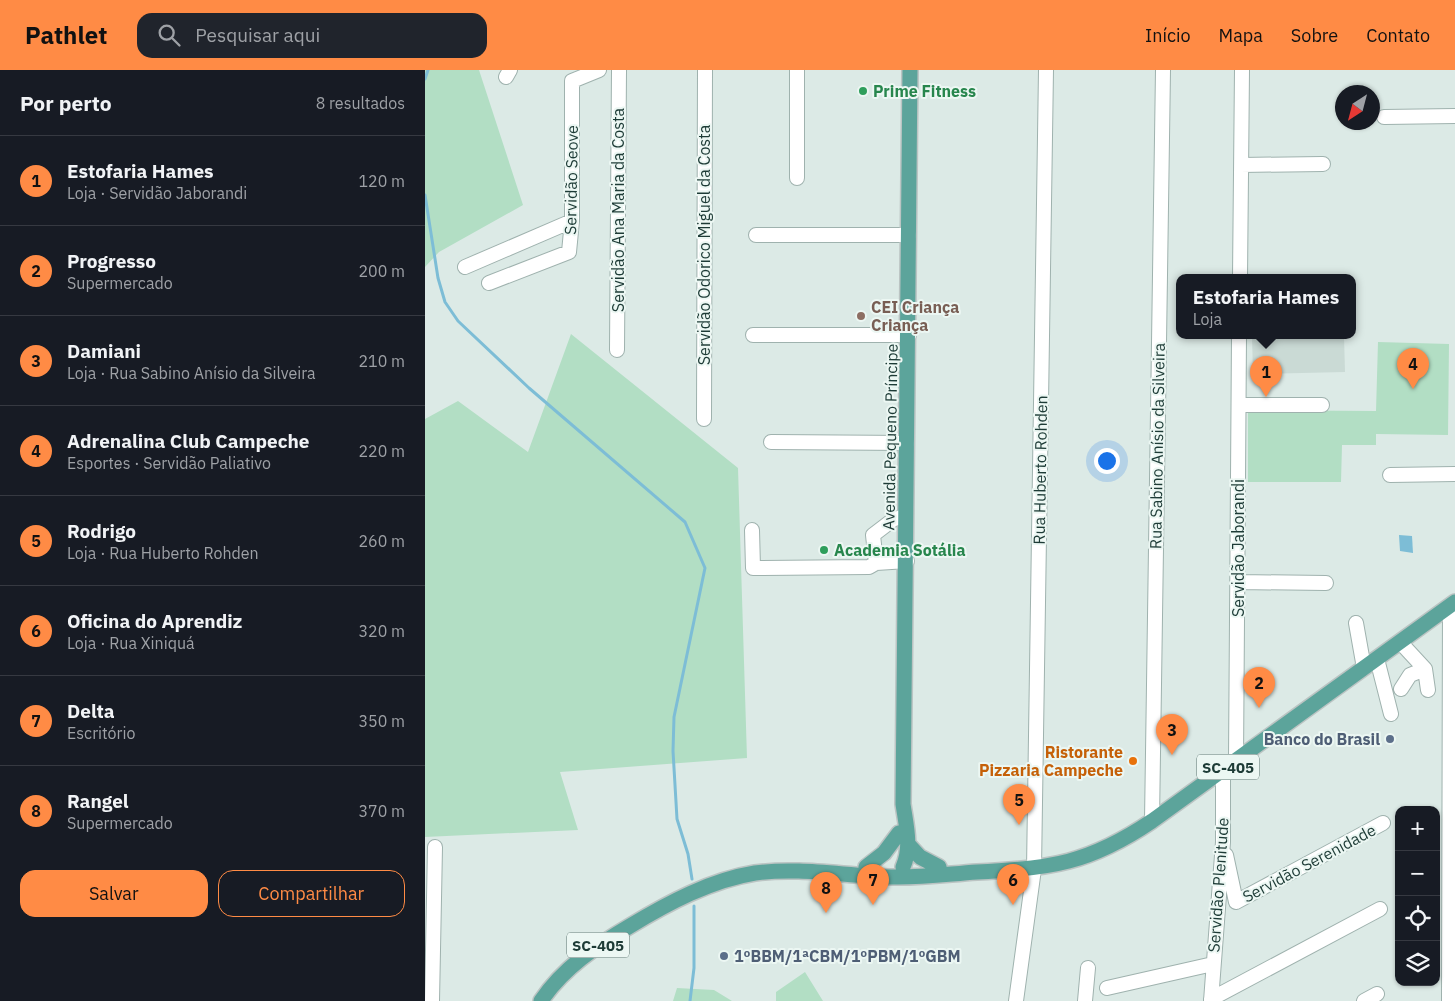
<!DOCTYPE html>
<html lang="pt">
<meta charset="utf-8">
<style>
body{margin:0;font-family:"IBM Plex Sans",sans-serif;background:#20242c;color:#f1f3f6}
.controls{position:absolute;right:15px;bottom:15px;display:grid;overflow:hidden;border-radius:10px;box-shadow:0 1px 4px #0004}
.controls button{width:45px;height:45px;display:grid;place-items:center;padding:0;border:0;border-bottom:1px solid #363941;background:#171b24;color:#f1f3f6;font:25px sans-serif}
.compass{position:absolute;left:910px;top:15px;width:45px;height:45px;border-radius:50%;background:#171b24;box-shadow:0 1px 4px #0004;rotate:216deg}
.you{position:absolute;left:681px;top:390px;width:18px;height:18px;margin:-12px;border:4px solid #fff;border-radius:50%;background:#1a73e8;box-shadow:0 0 0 8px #1a73e833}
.badge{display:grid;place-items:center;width:32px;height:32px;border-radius:50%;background:#ff8b45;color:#111;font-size:16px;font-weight:700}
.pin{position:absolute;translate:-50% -41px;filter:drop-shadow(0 1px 2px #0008)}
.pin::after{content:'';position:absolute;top:26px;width:18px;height:15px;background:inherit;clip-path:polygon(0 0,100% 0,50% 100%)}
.popup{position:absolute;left:751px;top:204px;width:180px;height:65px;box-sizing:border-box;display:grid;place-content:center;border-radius:10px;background:#171b24;filter:drop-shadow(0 1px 4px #0005);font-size:16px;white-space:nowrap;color:#9ea1a6}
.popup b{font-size:19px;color:#f1f3f6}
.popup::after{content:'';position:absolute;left:50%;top:100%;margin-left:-10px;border:10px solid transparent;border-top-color:#171b24}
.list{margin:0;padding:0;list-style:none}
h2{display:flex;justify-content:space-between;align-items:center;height:65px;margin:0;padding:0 20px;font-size:21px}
h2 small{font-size:16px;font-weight:400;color:#9ea1a6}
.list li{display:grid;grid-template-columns:32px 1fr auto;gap:15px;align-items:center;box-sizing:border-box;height:90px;padding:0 20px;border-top:1px solid #363941}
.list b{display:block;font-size:19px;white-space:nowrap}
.list p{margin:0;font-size:16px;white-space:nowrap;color:#9ea1a6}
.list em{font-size:16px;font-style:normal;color:#9ea1a6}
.actions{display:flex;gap:10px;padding:15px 20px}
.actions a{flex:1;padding:11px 0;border:1px solid #ff8b45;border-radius:15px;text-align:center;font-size:18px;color:#ff8b45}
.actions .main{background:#ff8b45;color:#111}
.icon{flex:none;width:28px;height:28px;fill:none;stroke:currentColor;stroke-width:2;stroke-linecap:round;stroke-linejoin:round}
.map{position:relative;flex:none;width:1030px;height:931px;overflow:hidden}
header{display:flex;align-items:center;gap:30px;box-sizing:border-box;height:70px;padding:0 25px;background:#ff8b45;color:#111}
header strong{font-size:24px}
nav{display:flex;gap:28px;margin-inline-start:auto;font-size:18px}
.search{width:350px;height:45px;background:#20242c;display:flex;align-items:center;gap:12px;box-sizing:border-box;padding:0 18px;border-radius:15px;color:#9ea1a6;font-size:19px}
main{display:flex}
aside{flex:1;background:#171b24}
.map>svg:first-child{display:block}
.built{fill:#cadad5}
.green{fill:#b2dec4}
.water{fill:#7dbdd6}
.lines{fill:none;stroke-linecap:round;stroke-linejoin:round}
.stream{stroke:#7dbdd6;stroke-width:3}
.minor-casing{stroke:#9fb2ae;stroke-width:16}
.major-casing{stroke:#bbc4c3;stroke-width:18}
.minor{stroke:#fff;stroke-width:14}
.major{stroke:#5ca49b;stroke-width:15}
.leisure-dot{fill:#2e9e5b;stroke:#ecf7f3;stroke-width:2}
.education-dot{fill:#8d6e63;stroke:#ecf7f3;stroke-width:2}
.service-dot{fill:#5c6f8a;stroke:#ecf7f3;stroke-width:2}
.food-dot{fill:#e8710a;stroke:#ecf7f3;stroke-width:2}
.labels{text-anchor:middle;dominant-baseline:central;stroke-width:4;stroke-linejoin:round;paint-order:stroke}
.shield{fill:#ecf7f3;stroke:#5b736f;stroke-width:1}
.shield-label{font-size:15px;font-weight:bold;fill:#1d3b36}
.leisure-label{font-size:16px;font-weight:bold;fill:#27864d;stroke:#ecf7f3;text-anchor:start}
.street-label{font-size:16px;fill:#1d3b36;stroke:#ecf7f3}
.education-label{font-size:16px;font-weight:bold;fill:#785e54;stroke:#ecf7f3;text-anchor:start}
.service-label{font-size:16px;font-weight:bold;fill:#4e5e75;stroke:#ecf7f3;text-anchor:end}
.food-label{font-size:16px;font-weight:bold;fill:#c56008;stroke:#ecf7f3;text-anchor:end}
</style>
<header>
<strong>Pathlet</strong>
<div class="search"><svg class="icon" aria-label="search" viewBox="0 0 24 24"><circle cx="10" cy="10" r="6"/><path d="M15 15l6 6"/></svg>Pesquisar aqui</div>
<nav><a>Início</a><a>Mapa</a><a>Sobre</a><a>Contato</a></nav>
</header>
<main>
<aside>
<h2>Por perto<small>8 resultados</small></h2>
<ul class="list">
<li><span class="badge">1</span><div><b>Estofaria Hames</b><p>Loja · Servidão Jaborandi</p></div><em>120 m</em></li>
<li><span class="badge">2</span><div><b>Progresso</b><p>Supermercado</p></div><em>200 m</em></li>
<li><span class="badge">3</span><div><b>Damiani</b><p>Loja · Rua Sabino Anísio da Silveira</p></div><em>210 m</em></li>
<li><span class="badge">4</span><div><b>Adrenalina Club Campeche</b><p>Esportes · Servidão Paliativo</p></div><em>220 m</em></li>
<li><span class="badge">5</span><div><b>Rodrigo</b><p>Loja · Rua Huberto Rohden</p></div><em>260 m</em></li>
<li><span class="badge">6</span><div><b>Oficina do Aprendiz</b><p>Loja · Rua Xiniquá</p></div><em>320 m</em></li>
<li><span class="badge">7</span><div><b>Delta</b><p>Escritório</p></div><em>350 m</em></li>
<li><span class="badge">8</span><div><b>Rangel</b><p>Supermercado</p></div><em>370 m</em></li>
</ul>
<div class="actions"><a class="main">Salvar</a><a>Compartilhar</a></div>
</aside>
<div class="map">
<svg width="1030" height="931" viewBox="0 0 1030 931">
<rect width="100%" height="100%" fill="#dceae6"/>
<path class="built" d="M827,266H919L920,302L828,304Z"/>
<path class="green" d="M0,0H54L98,135L14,182L0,197Z
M146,264L313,398L322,688L135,702L153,760L0,767V349L33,331L103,382Z
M953,272L1024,274L1023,365L951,364V375H917L916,412H823V340L951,341Z
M380,902L398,931H351V922Z
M252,918L289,920L307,931H248Z"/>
<path class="water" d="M974,465L987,466L988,483L975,481Z"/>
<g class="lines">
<path class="stream" d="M0,9L3,0
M0,125L13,208L20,232L33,251L104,318L260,452L280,498L249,647L248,681L252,749L263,784L267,809
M265,931L269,898V836"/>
<defs>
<path id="minor" d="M81,7L85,0
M959,47L1030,46
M816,95L898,94
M372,108V0
M331,165H484
M40,197L147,151
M815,208L817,0
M64,213L144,182L147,151V11L174,0
M328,265H484
M192,280L194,0
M814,335H897
M279,349L280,0
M346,372L482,373
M965,405L1030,404
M481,446L469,449L448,465L451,493L482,491
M327,460L328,498L444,497L451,493
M813,512L901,513
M931,553L939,598
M975,572L1000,599L1003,620
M952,589L966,644
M976,619L985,605L1000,599
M811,691L814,266
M727,751L738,0
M801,785L811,832L958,753
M682,918L788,894
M786,929L955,839
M7,931L10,777
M591,931L609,799L621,0
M660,931L663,898
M786,931L798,772V700
M939,931L952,924
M1024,931L1025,536"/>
<path id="major" d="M483,774L495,787L514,797
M441,797L459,783L474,763
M478,797C487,777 481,755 478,734L485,0
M116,931C138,898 171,876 205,856C243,833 286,810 330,803C375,797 420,806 466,807C495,808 523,804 552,802C625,799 665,793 727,751L1030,532"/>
</defs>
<use href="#minor" class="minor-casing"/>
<use href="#major" class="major-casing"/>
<use href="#minor" class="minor"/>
<use href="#major" class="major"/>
</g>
<g class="leisure-dot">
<circle cx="438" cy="21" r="5"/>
<circle cx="399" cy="480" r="5"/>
</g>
<circle class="education-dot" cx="436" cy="246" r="5"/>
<g class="service-dot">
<circle cx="965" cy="669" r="5"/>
<circle cx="299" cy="886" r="5"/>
</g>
<circle class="food-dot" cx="708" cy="691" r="5"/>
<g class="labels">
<g class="shield">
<rect x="772" y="684.5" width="62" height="25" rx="4"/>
<rect x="142" y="862.5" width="62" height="25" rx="4"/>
</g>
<g class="shield-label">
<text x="803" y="697">SC-405</text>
<text x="173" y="875">SC-405</text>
</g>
<g class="leisure-label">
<text x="448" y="21">Prime Fitness</text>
<text x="409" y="480">Academia Sotália</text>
</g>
<g class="street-label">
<text transform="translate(146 110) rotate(-89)">Servidão Seove</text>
<text transform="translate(193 140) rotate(-90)">Servidão Ana Maria da Costa</text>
<text transform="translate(279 175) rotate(-90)">Servidão Odorico Miguel da Costa</text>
<text transform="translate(465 367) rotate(-89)">Avenida Pequeno Príncipe</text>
<text transform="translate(732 376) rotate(-89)">Rua Sabino Anísio da Silveira</text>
<text transform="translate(615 400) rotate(-89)">Rua Huberto Rohden</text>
<text transform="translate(813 478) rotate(-90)">Servidão Jaborandi</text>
<text transform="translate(884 793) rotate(-28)">Servidão Serenidade</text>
<text transform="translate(793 815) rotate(-86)">Servidão Plenitude</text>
</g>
<g class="education-label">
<text x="446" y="237">CEI Criança<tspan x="446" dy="18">Criança</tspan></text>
</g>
<g class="service-label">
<text x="955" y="669">Banco do Brasil</text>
<text x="309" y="886" text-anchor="start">1ºBBM/1ªCBM/1ºPBM/1ºGBM</text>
</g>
<g class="food-label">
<text x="698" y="682">Ristorante<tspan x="698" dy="18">Pizzaria Campeche</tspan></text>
</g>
</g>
</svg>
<div class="controls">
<button>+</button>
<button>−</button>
<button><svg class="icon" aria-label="locate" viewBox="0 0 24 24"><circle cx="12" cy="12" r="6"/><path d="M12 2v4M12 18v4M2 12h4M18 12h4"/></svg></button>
<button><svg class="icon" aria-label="layers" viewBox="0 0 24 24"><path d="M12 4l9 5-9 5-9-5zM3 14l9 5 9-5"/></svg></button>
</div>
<svg class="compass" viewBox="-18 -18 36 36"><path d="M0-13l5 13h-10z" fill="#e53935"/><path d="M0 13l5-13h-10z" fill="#9ea1a6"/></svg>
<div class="you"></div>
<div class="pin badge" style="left:841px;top:327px">1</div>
<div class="popup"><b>Estofaria Hames</b>Loja</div>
<div class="pin badge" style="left:834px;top:638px">2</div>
<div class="pin badge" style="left:747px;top:685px">3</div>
<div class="pin badge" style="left:988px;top:319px">4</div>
<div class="pin badge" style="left:594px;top:755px">5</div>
<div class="pin badge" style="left:588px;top:835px">6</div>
<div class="pin badge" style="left:448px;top:835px">7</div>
<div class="pin badge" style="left:401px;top:843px">8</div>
</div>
</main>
